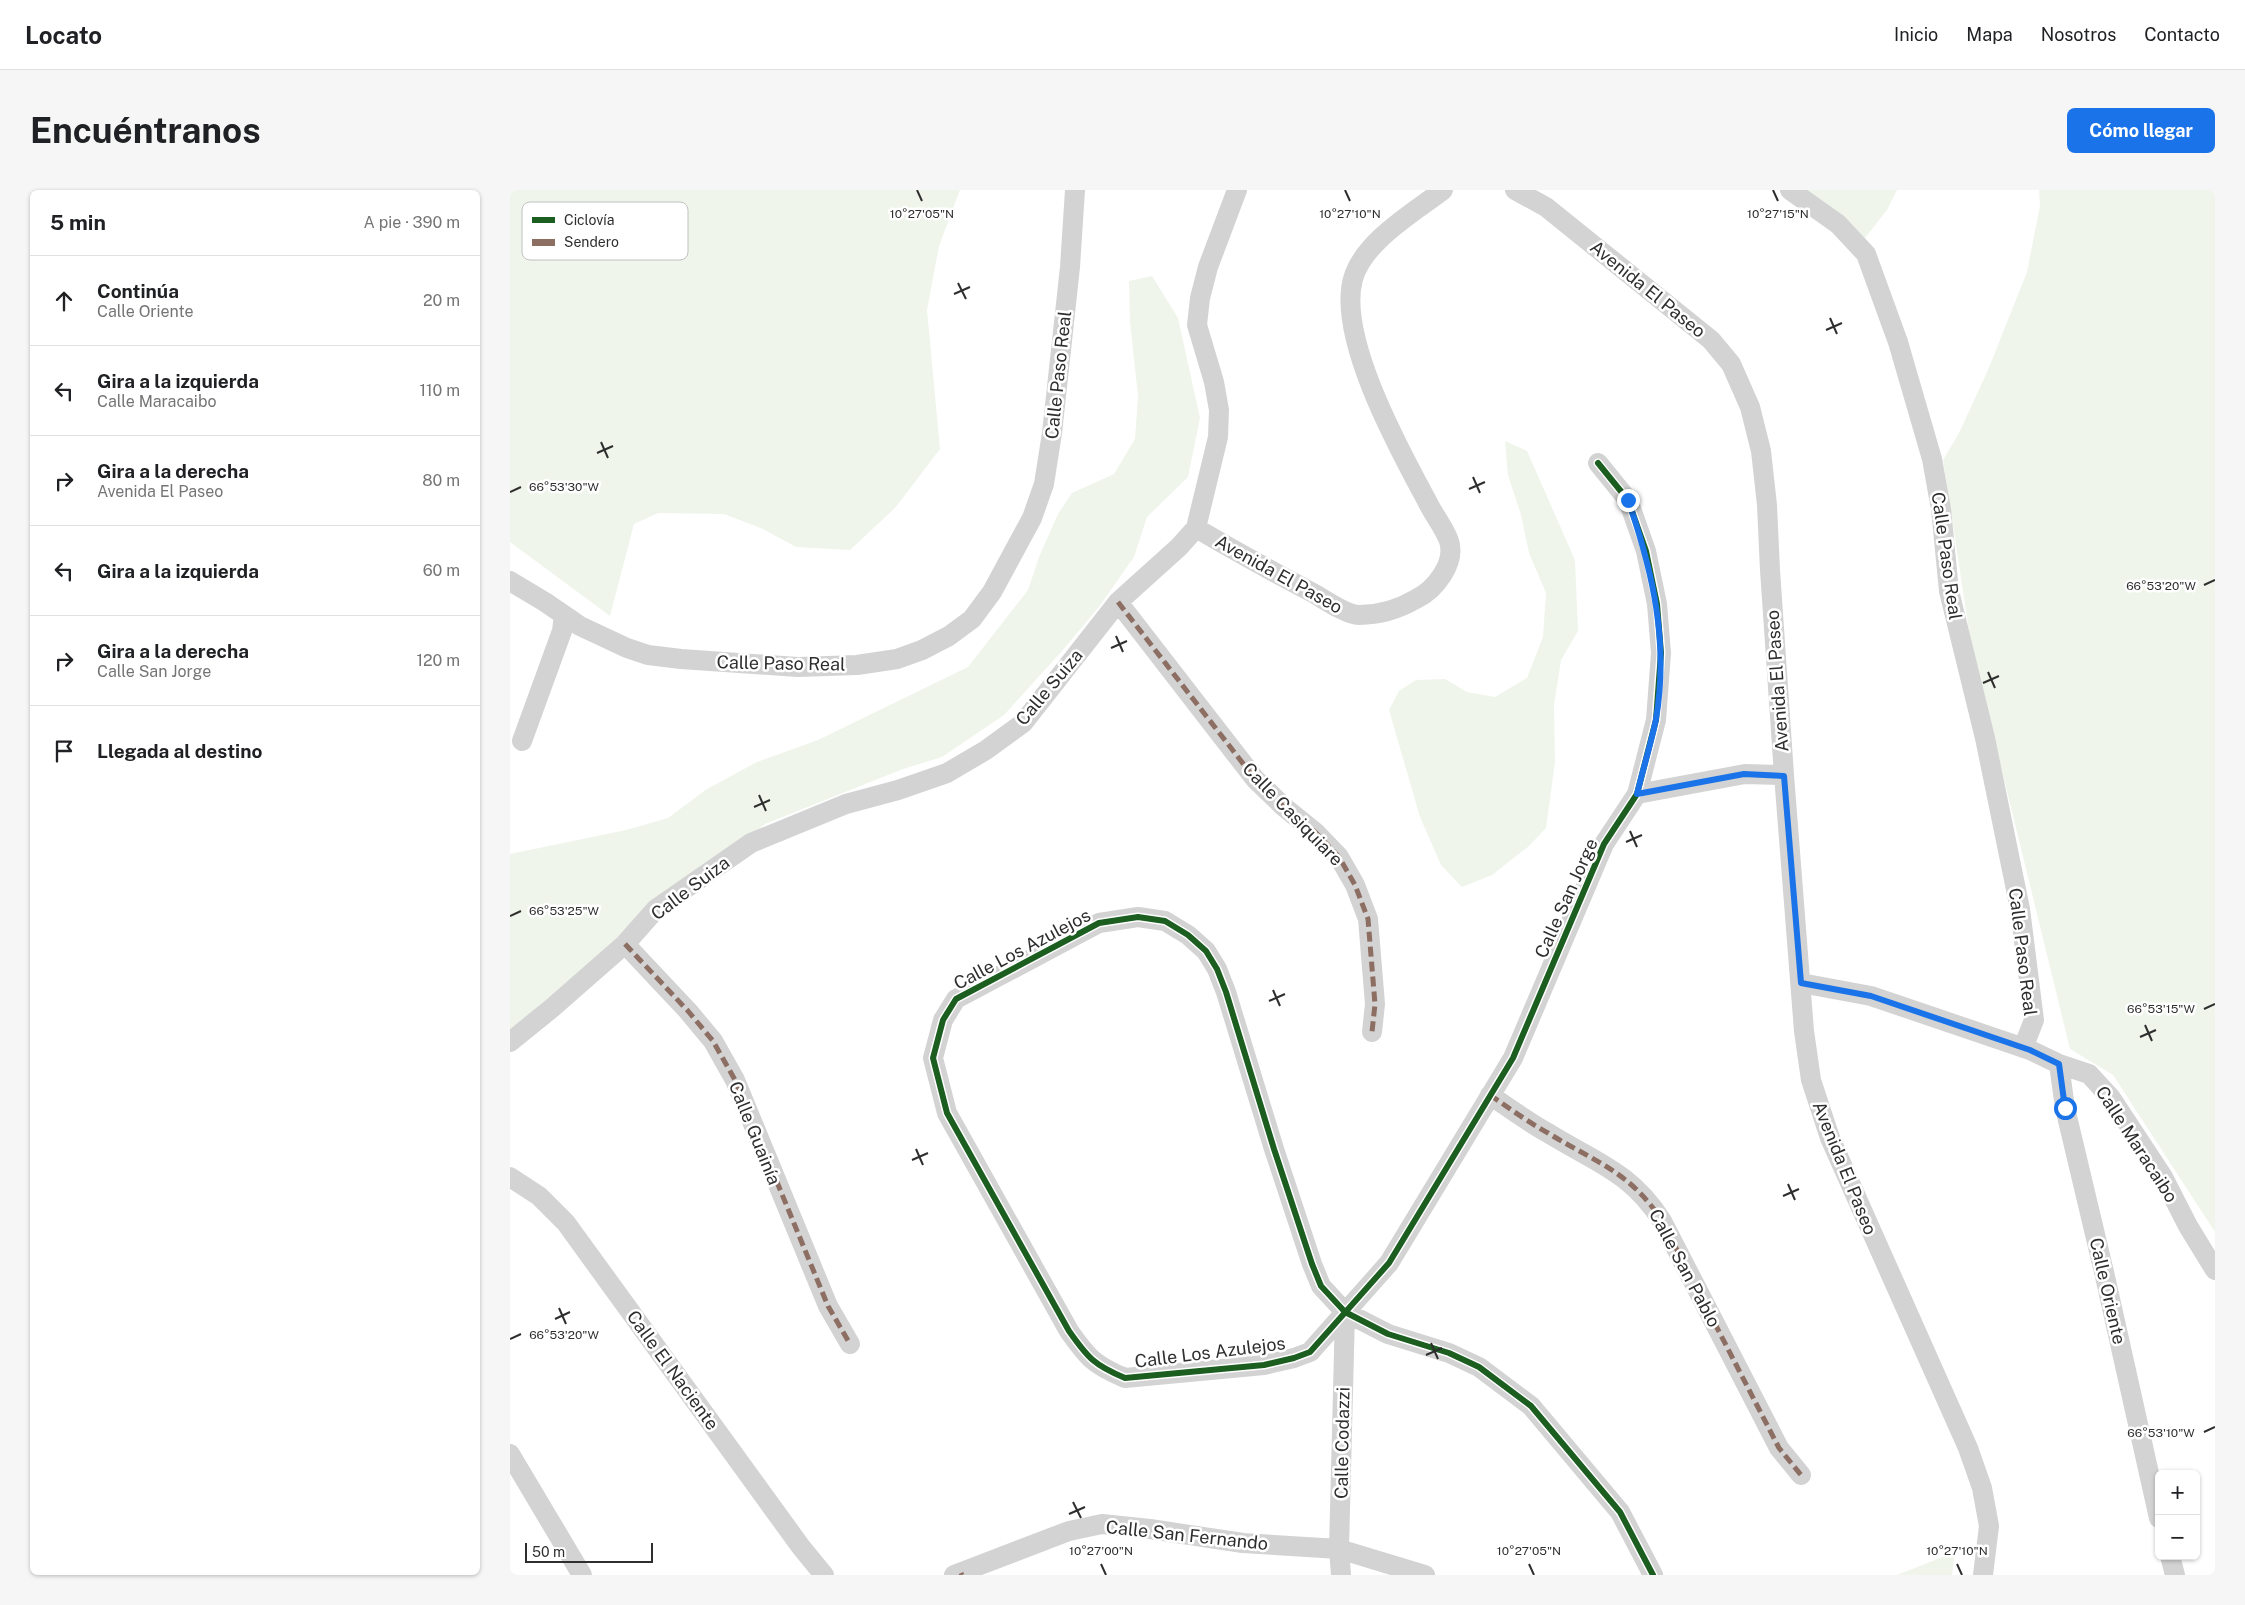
<!DOCTYPE html>
<html lang="es">
<meta charset="utf-8">
<style>
body{margin:0;font-family:"Public Sans",sans-serif;background:#f6f6f6;color:#202124}
.controls{position:absolute;right:15px;bottom:15px;display:grid;overflow:hidden;border-radius:8px;box-shadow:0 1px 4px #0004}
.controls button{width:45px;height:45px;display:grid;place-items:center;padding:0;border:0;border-bottom:1px solid #e0e0e0;background:#fff;color:#202124;font:25px sans-serif}
.scale{position:absolute;left:15px;bottom:12px;width:128px;box-sizing:border-box;padding-left:5px;border:2px solid #2e2e2e;border-top:0;font-size:14px;line-height:18px;white-space:nowrap;color:#2e2e2e;-webkit-text-stroke:4px #fff;paint-order:stroke}
.stop{position:absolute;width:15px;height:15px;margin:-11px;border:4px solid #1a73e8;border-radius:50%;background:#fff}
.stop.end{background:#1a73e8;border-color:#fff;box-shadow:0 1px 5px #0008}
.list{margin:0;padding:0;list-style:none}
h2{display:flex;justify-content:space-between;align-items:center;height:65px;margin:0;padding:0 20px;font-size:21px}
h2 small{font-size:16px;font-weight:400;color:#757577}
.list li{display:grid;grid-template-columns:32px 1fr auto;gap:15px;align-items:center;box-sizing:border-box;height:90px;padding:0 20px;border-top:1px solid #e0e0e0}
.list b{display:block;font-size:19px;white-space:nowrap}
.list p{margin:0;font-size:16px;white-space:nowrap;color:#757577}
.list em{font-size:16px;font-style:normal;color:#757577}
.icon{flex:none;width:28px;height:28px;fill:none;stroke:currentColor;stroke-width:2;stroke-linecap:round;stroke-linejoin:round}
.map{position:relative;flex:none;width:1705px;height:1385px;overflow:hidden;border-radius:8px}
header{display:flex;align-items:center;gap:30px;box-sizing:border-box;height:70px;padding:0 25px;background:#fff;border-bottom:1px solid #e0e0e0}
header strong{font-size:24px}
nav{display:flex;gap:28px;margin-inline-start:auto;font-size:18px}
.intro{display:flex;align-items:center;justify-content:space-between;box-sizing:border-box;height:120px;padding:0 30px}
h1{margin:0;font-size:35px}
.button{padding:12px 22px;border-radius:8px;background:#1a73e8;color:#fff;font-size:18px;font-weight:700}
main{display:flex;gap:30px;padding:0 30px}
aside{flex:1;background:#fff;border-radius:8px;box-shadow:0 1px 4px #0004}
.map>svg:first-child{display:block}
.green{fill:#eff5eb}
.lines{fill:none;stroke-linecap:round;stroke-linejoin:round}
.minor{stroke:#d3d3d3;stroke-width:20}
.quiet{stroke:#8d6e63;stroke-width:5;stroke-dasharray:10 5;stroke-linecap:butt}
.cycleway-casing{stroke:#fff;stroke-width:9}
.cycleway{stroke:#1b5e20;stroke-width:6}
.route{stroke:#1a73e8;stroke-width:6}
.ticks{fill:none;stroke:#2e2e2e;stroke-width:2}
.labels{text-anchor:middle;dominant-baseline:central;stroke-width:5;stroke-linejoin:round;paint-order:stroke}
.street-label{font-size:18px;fill:#2e2e2e;stroke:#fff}
.key{fill:#fff;stroke:#c0c0c0;stroke-width:1}
.key-label{font-size:14px;fill:#2e2e2e}
.ticks-label{font-size:12px;text-anchor:middle;fill:#2e2e2e;stroke:#fff;stroke-width:5;stroke-linejoin:round;paint-order:stroke}
</style>
<header>
<strong>Locato</strong>
<nav><a>Inicio</a><a>Mapa</a><a>Nosotros</a><a>Contacto</a></nav>
</header>
<div class="intro"><h1>Encuéntranos</h1><a class="button">Cómo llegar</a></div>
<main>
<aside>
<h2>5 min<small>A pie · 390 m</small></h2>
<ul class="list">
<li><svg class="icon" aria-label="ahead" viewBox="0 0 24 24"><path d="M12 20V5M6 11l6-6 6 6"/></svg><div><b>Continúa</b><p>Calle Oriente</p></div><em>20 m</em></li>
<li><svg class="icon" aria-label="left" viewBox="0 0 24 24"><path d="M17 20v-9H6M10 6l-5 5 5 5"/></svg><div><b>Gira a la izquierda</b><p>Calle Maracaibo</p></div><em>110 m</em></li>
<li><svg class="icon" aria-label="right" viewBox="0 0 24 24"><path d="M7 20v-9h11M14 6l5 5-5 5"/></svg><div><b>Gira a la derecha</b><p>Avenida El Paseo</p></div><em>80 m</em></li>
<li><svg class="icon" aria-label="left" viewBox="0 0 24 24"><path d="M17 20v-9H6M10 6l-5 5 5 5"/></svg><div><b>Gira a la izquierda</b></div><em>60 m</em></li>
<li><svg class="icon" aria-label="right" viewBox="0 0 24 24"><path d="M7 20v-9h11M14 6l5 5-5 5"/></svg><div><b>Gira a la derecha</b><p>Calle San Jorge</p></div><em>120 m</em></li>
<li><svg class="icon" aria-label="arrive" viewBox="0 0 24 24"><path d="M6 21V4h12l-3 4 3 4H6"/></svg><div><b>Llegada al destino</b></div></li>
</ul>
</aside>
<div class="map">
<svg width="1705" height="1385" viewBox="0 0 1705 1385">
<rect width="100%" height="100%" fill="#fff"/>
<path class="green" d="M0,0H450L429,56L417,120L430,259L385,318L340,360L286,357L253,339L214,324L148,323L124,334L100,426L0,352Z
M1269,0H1387L1377,20L1351,53L1330,36Z
M1529,0H1705V1042L1603,885L1560,859L1461,454L1433,270L1449,243L1478,180L1517,82L1530,16Z
M642,86L668,128L690,228L678,287L637,327L624,367L588,418L552,461L494,525L432,567L393,579L255,634L0,842V664L116,640L158,628L197,599L247,572L308,550L458,477L518,400L529,367L548,324L562,303L604,284L625,249L628,206L620,132L619,91Z
M995,251L1017,261L1065,370L1068,441L1051,470L1044,515L1045,572L1036,638L1019,656L982,685L952,697L931,675L910,627L879,520L889,501L906,490L935,489L957,502L985,507L1017,488L1033,447L1036,403L1019,363L1011,325L998,285Z
M1445,1362L1442,1385H1387Z"/>
<g class="lines">
<path class="minor" d="M1005,0L1036,17L1201,150L1221,174L1240,217L1251,261L1257,315L1260,380L1274,585L1294,841L1301,890L1320,948L1458,1258L1472,1298L1479,1336L1473,1385
M1280,0L1328,34L1356,64L1388,152L1422,269L1431,319L1439,401L1475,548L1510,719L1524,830L1513,858
M1088,273L1118,310L1136,361L1147,414L1151,463L1146,530L1127,604L1094,654L1003,868L879,1073L800,1162L784,1168L754,1175L615,1188C584,1175 578,1168 559,1141L437,923L423,868L433,830L446,809L589,733L628,727L655,731L678,745L696,761L707,779L716,802L764,959L802,1074L811,1096L835,1122L878,1144L939,1163L969,1177L1021,1216L1110,1322L1143,1385
M686,338C725,361 765,383 805,404C815,410 837,425 849,425C869,425 889,419 906,409C925,400 946,373 939,351C934,337 923,324 917,311C889,259 827,147 843,89C853,52 903,23 933,0
M0,391L35,412L70,436L117,458L138,465L171,469L288,477L347,475L387,469L412,460L439,446L462,429L482,402L522,328L534,294L542,243L560,77L565,0
M608,412L745,589L774,617L805,642L829,667L845,695L858,729L865,814L862,842
M12,551L52,441L54,425
M1127,604L1235,584L1274,585
M115,754L178,821L203,851L225,890L318,1116L340,1154
M1291,793L1361,806L1520,860L1549,874L1579,884L1601,908L1653,987L1678,1036L1705,1080
M0,852L42,818L115,754L146,719L241,653L336,614L388,600L437,583L476,560L513,533L608,412L669,357L686,338L708,247L709,220L704,192L687,135L690,108L698,77L727,0
M1549,874L1555,918L1594,1082L1649,1328
M980,905C999,918 1018,932 1038,943C1085,972 1121,982 1152,1031L1269,1258L1291,1285
M0,987L29,1006L56,1033L291,1357L314,1385
M0,1264L72,1385
M1660,1366L1665,1385
M444,1385L559,1341L592,1334L640,1339L733,1353L829,1359L915,1385
M831,1385L829,1359L835,1122"/>
<path class="quiet" d="M608,412L745,589L774,617L805,642L829,667L845,695L858,729L865,814L862,842
M115,754L178,821L203,851L225,890L318,1116L340,1154
M980,905C999,918 1018,932 1038,943C1085,972 1121,982 1152,1031L1269,1258L1291,1285
M451,1383L452,1385"/>
<defs>
<path id="cycleway" d="M1088,273L1118,310L1136,361L1147,414L1151,463L1146,530L1127,604L1094,654L1003,868L879,1073L800,1162L784,1168L754,1175L615,1188C584,1175 578,1168 559,1141L437,923L423,868L433,830L446,809L589,733L628,727L655,731L678,745L696,761L707,779L716,802L764,959L802,1074L811,1096L835,1122L878,1144L939,1163L969,1177L1021,1216L1110,1322L1143,1385"/>
</defs>
<use href="#cycleway" class="cycleway-casing"/>
<use href="#cycleway" class="cycleway"/>
</g>
<g class="lines">
<path class="route" d="M1118,310C1143,382 1159,453 1146,529C1141,554 1133,579 1127,604L1234,584L1274,586L1291,793L1361,806L1520,860L1549,874L1555,918"/>
</g>
<path class="ticks" d="M407,0L412,11M835,0L840,11M1263,0L1268,11M448,93L456,109M444,104L460,97M1320,128L1327,144M1316,140L1332,133M91,252L98,268M87,263L103,256M963,287L970,303M959,299L975,292M0,302L11,297M1694,395L1705,390M606,446L613,462M601,458L617,451M1478,482L1485,498M1473,493L1489,486M249,605L256,621M244,617L260,610M1120,641L1127,657M1116,652L1132,645M0,726L11,721M763,800L770,816M759,811L775,804M1694,819L1705,814M1635,835L1642,851M1630,847L1646,840M406,959L413,975M402,970L418,963M1278,994L1285,1010M1273,1006L1289,999M49,1118L56,1134M45,1129L60,1122M0,1149L11,1144M921,1153L928,1169M916,1165L932,1158M1694,1242L1705,1237M563,1312L571,1328M559,1324L575,1317M591,1374L596,1385M1019,1374L1024,1385M1447,1374L1452,1385"/>
<g class="labels">
<g class="street-label">
<text transform="translate(1138 99) rotate(39)">Avenida El Paseo</text>
<text transform="translate(548 185) rotate(-84)">Calle Paso Real</text>
<text transform="translate(1437 366) rotate(82)">Calle Paso Real</text>
<text transform="translate(769 384) rotate(29)">Avenida El Paseo</text>
<text transform="translate(271 473) rotate(1)">Calle Paso Real</text>
<text transform="translate(1267 491) rotate(-94)">Avenida El Paseo</text>
<text transform="translate(539 497) rotate(-50)">Calle Suiza</text>
<text transform="translate(783 624) rotate(46)">Calle Casiquiare</text>
<text transform="translate(180 698) rotate(-37)">Calle Suiza</text>
<text transform="translate(1056 708) rotate(-66)">Calle San Jorge</text>
<text transform="translate(512 759) rotate(-28)">Calle Los Azulejos</text>
<text transform="translate(1513 762) rotate(83)">Calle Paso Real</text>
<text transform="translate(245 943) rotate(68)">Calle Guainía</text>
<text transform="translate(1627 954) rotate(57)">Calle Maracaibo</text>
<text transform="translate(1335 978) rotate(68)">Avenida El Paseo</text>
<text transform="translate(1175 1078) rotate(62)">Calle San Pablo</text>
<text transform="translate(1598 1101) rotate(77)">Calle Oriente</text>
<text transform="translate(700 1162) rotate(-7)">Calle Los Azulejos</text>
<text transform="translate(163 1180) rotate(54)">Calle El Naciente</text>
<text transform="translate(832 1253) rotate(-89)">Calle Codazzi</text>
<text transform="translate(677 1345) rotate(6)">Calle San Fernando</text>
</g>
</g>
<rect x="12" y="12" width="166" height="58" rx="8" class="key"/>
<rect x="22" y="27" width="23" height="6" fill="#1b5e20"/>
<rect x="22" y="49" width="23" height="7" fill="#8d6e63"/>
<g class="key-label">
<text x="54" y="35">Ciclovía</text>
<text x="54" y="57">Sendero</text>
</g>
<g class="ticks-label">
<text x="412" y="28">10°27'05"N</text>
<text x="840" y="28">10°27'10"N</text>
<text x="1268" y="28">10°27'15"N</text>
<text x="54" y="301">66°53'30"W</text>
<text x="1651" y="400">66°53'20"W</text>
<text x="54" y="725">66°53'25"W</text>
<text x="1651" y="823">66°53'15"W</text>
<text x="54" y="1149">66°53'20"W</text>
<text x="1651" y="1247">66°53'10"W</text>
<text x="591" y="1365">10°27'00"N</text>
<text x="1019" y="1365">10°27'05"N</text>
<text x="1447" y="1365">10°27'10"N</text>
</g>
</svg>
<div class="controls">
<button>+</button>
<button>−</button>
</div>
<div class="scale">50 m</div>
<div class="stop" style="left:1555px;top:918px"></div>
<div class="stop end" style="left:1118px;top:310px"></div>
</div>
</main>
